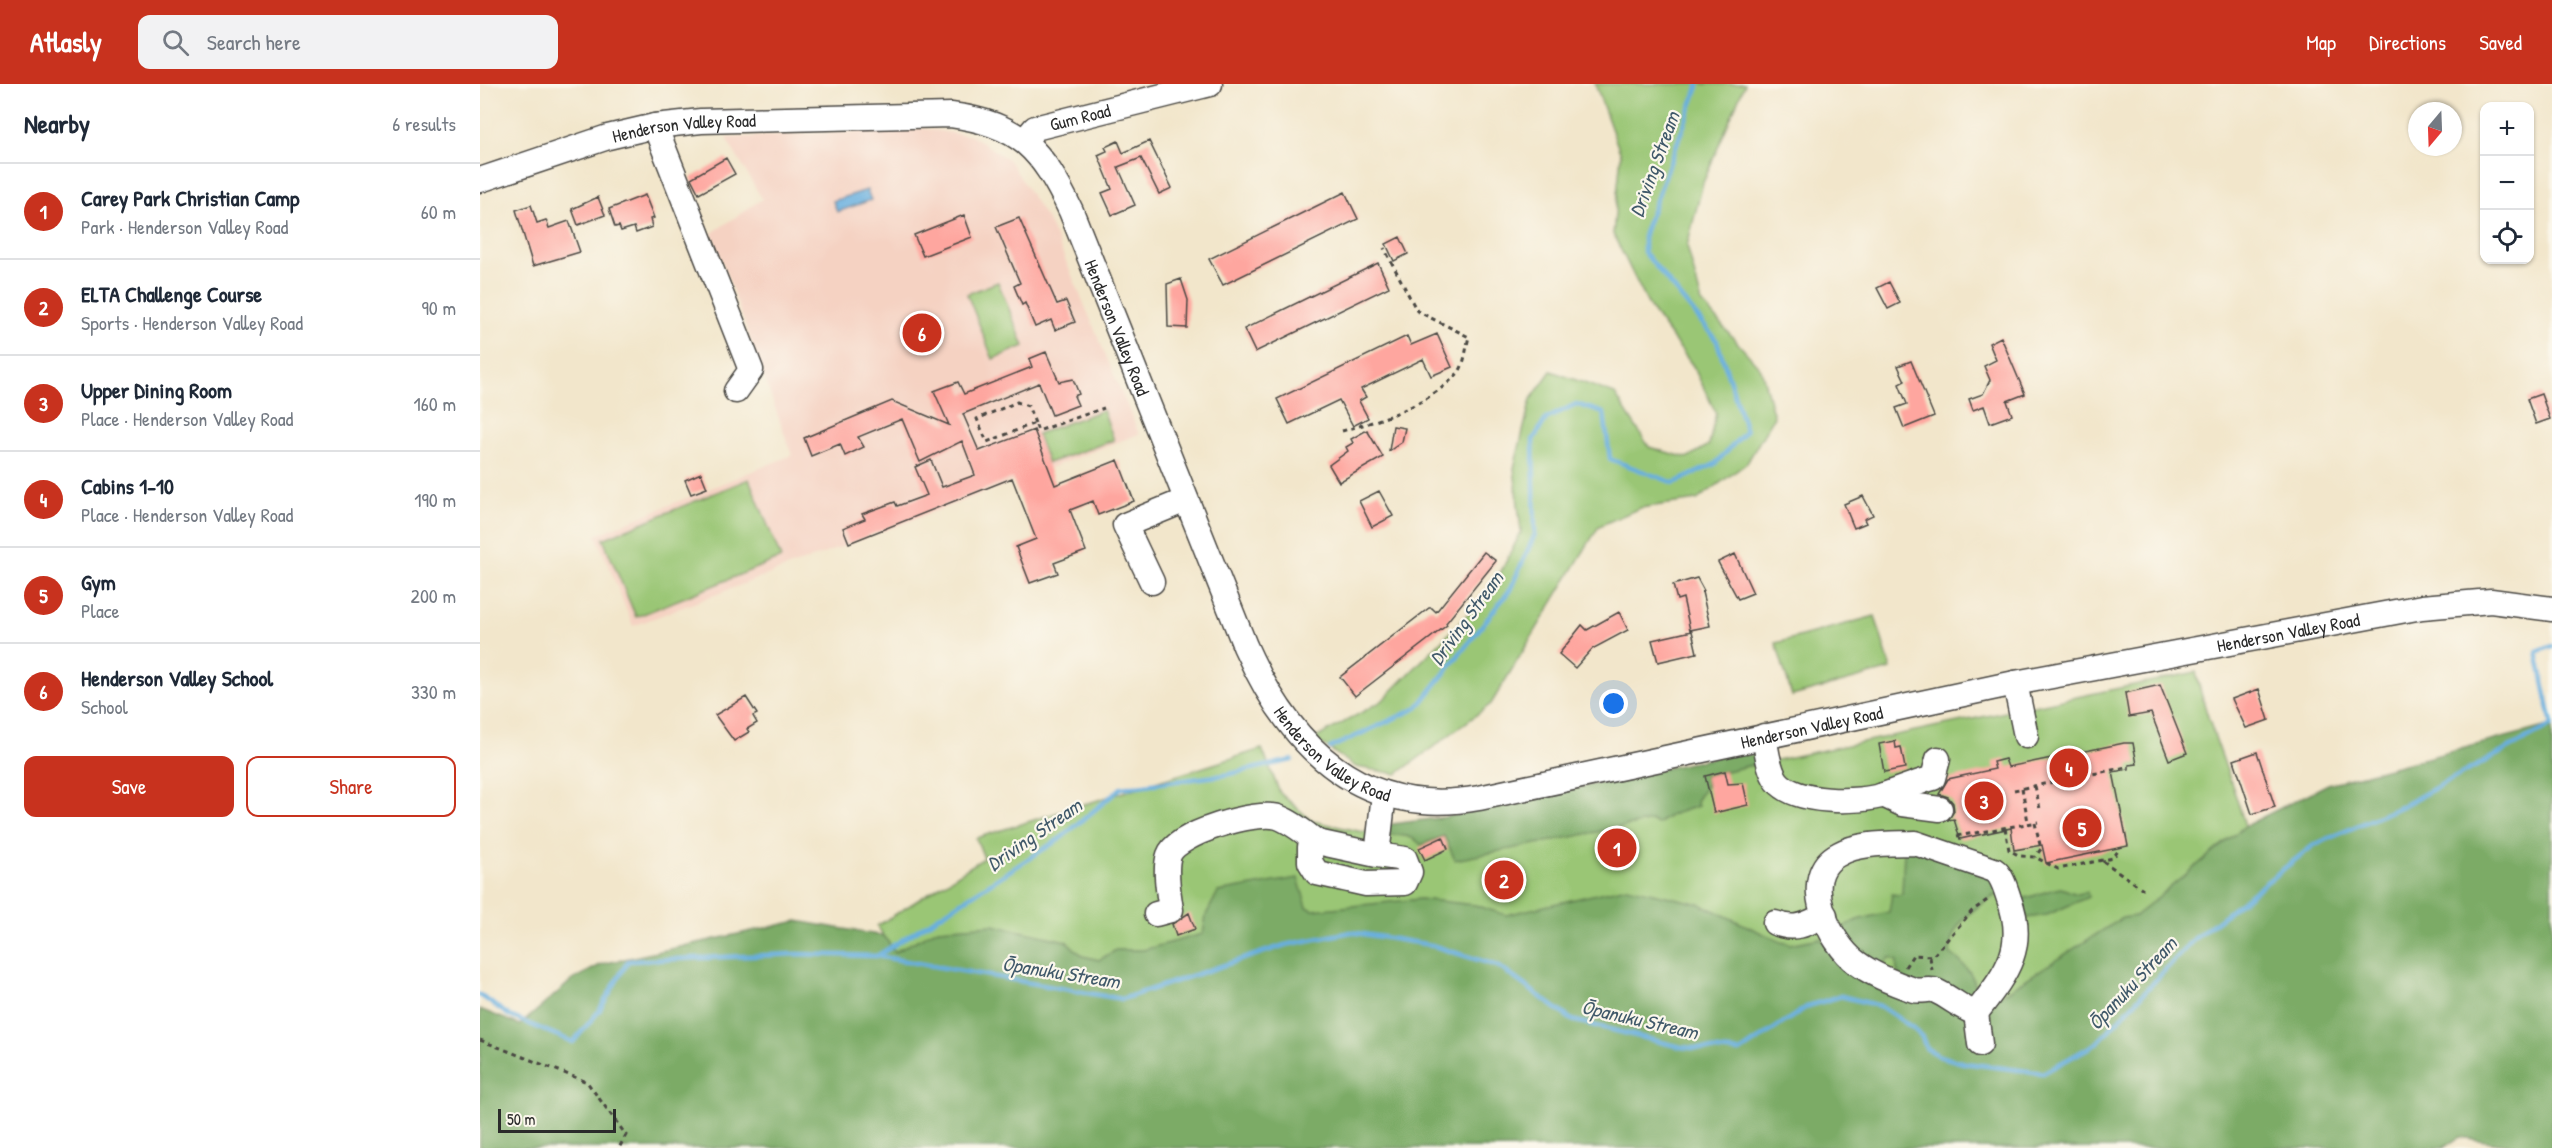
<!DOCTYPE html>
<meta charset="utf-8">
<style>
body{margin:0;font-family:"Patrick Hand",sans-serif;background:#f2f2f3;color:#1f2937}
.controls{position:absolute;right:18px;top:18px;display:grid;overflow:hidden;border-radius:12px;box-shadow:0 2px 4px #0004}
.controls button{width:54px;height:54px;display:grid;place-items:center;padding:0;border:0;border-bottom:2px solid #e0e1e3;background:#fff;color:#1f2937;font:30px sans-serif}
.compass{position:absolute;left:1928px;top:18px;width:54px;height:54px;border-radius:50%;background:#fff;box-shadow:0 2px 4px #0004;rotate:199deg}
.scale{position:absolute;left:18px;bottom:15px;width:118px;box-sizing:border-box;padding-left:6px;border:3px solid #2b2b2b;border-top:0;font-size:16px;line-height:21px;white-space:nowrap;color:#2b2b2b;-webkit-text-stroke:4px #fbf7ec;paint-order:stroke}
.you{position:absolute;left:1134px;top:620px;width:21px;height:21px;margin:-15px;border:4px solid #fff;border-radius:50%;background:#1a73e8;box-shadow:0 0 0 9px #1a73e833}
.badge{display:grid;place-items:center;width:39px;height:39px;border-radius:50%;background:#c8321e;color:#fff;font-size:20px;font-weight:700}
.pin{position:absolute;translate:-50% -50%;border:3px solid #fff;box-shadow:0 2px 6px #0006}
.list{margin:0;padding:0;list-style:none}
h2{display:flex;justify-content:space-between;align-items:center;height:78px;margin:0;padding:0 24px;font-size:26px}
h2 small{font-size:20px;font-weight:400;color:#747a83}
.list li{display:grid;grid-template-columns:39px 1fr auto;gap:18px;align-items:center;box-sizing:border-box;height:96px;padding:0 24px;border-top:2px solid #e0e1e3}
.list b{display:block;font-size:22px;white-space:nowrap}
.list p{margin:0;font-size:20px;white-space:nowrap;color:#747a83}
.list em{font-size:20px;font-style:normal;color:#747a83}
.actions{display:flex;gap:12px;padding:18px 24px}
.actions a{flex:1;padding:14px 0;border:2px solid #c8321e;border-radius:12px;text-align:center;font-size:21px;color:#c8321e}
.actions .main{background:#c8321e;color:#fff}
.icon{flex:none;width:33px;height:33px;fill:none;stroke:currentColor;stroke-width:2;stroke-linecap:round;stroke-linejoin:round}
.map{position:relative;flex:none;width:2072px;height:1064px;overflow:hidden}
header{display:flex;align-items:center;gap:36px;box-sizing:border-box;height:84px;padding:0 30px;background:#c8321e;color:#fff}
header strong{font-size:28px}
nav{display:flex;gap:33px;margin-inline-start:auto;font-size:21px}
.search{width:420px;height:54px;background:#f2f2f3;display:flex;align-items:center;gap:15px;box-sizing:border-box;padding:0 21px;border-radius:12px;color:#747a83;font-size:22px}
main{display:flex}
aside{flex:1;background:#fff}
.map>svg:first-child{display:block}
.built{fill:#f5d2c2}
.green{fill:#9ac674;stroke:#627850;stroke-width:1.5}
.forest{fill:#7bab66;stroke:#536b48;stroke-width:1.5}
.water{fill:#67afdf;stroke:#496d85;stroke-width:1.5}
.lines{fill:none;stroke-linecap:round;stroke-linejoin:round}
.stream{stroke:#67afdf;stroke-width:4.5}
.building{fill:#fea69f}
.minor-casing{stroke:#494743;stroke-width:27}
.path{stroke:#494743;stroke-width:3;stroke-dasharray:4.5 4.5;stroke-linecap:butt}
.minor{stroke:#fff;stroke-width:24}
.labels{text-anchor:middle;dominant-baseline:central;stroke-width:4.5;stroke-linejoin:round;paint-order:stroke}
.street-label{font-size:18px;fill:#2b2b2b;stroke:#fbf7ec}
.water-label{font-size:20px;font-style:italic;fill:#40596a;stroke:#fbf7ec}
</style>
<header>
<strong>Atlasly</strong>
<div class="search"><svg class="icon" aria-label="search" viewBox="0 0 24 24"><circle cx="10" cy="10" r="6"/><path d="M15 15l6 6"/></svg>Search here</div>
<nav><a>Map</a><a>Directions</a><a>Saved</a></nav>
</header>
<main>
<aside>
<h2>Nearby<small>6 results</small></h2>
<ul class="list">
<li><span class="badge">1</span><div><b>Carey Park Christian Camp</b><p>Park · Henderson Valley Road</p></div><em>60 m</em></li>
<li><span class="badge">2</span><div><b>ELTA Challenge Course</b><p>Sports · Henderson Valley Road</p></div><em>90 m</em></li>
<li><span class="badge">3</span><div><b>Upper Dining Room</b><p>Place · Henderson Valley Road</p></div><em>160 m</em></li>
<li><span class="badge">4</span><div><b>Cabins 1-10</b><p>Place · Henderson Valley Road</p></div><em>190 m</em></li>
<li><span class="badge">5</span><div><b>Gym</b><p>Place</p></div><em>200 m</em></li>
<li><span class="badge">6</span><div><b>Henderson Valley School</b><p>School</p></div><em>330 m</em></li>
</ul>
<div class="actions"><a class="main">Save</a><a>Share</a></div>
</aside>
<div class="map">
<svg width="2072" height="1064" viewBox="0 0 2072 1064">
<rect width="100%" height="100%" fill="#fbf7ec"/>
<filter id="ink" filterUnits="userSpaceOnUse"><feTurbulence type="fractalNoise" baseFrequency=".0167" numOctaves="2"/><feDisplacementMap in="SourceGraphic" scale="12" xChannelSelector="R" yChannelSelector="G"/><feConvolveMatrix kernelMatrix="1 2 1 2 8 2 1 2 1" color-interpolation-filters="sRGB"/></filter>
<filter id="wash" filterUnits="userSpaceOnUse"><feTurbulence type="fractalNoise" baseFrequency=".008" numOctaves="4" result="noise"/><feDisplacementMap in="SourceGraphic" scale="24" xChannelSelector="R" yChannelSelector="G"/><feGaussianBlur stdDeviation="1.35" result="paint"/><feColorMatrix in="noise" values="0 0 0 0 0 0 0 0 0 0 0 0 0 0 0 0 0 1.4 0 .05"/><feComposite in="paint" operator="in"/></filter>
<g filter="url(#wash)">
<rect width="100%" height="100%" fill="#f2e6cb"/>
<path class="built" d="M441,44L492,52L529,76L571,142L659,350L153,542L116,451L312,371L232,149L282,115L246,54Z"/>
<path class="green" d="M1115,0H1265L1223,99L1207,162L1222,219L1281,285L1294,333L1267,379L1217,416L1160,424L1119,442L1011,620L917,690L876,683L834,655L902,617L1011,507L1041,448L1034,384L1051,315L1071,287L1135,310L1169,363L1207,374L1229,361L1236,329L1213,282L1170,224L1133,150L1141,71Z
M518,198L544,262L513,275L487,210Z
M623,326L634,356L568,379L557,350Z
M269,395L301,474L156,533L123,455Z
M1395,532L1411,585L1312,612L1296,559Z
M1716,588C1727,641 1751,690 1765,742L1569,952L640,905L415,869L397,842L504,774L496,754L782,665L800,709L832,737L883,748H953Z"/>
<path class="forest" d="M2072,641V1064H2049L1980,1053L1963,1064H0V925L40,941L92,896L122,880L317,837L404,852L415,868L458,845L513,841L586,857L603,872L619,876L636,866H663L723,850L726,831L738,808L818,794L827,823L833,826L940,815L995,821L1026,831L1147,803L1220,820L1301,858L1310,860L1340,854C1351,863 1357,876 1367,886C1386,903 1420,912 1444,917L1445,907L1441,902C1426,897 1414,895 1417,877L1409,874L1401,885L1393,886L1366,864L1362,844L1377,836L1409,828L1412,810L1419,811L1422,809L1424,768L1435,760L1489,780L1517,797L1519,809C1496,823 1470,839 1470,869C1483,879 1497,892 1496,910C1495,918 1491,923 1493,929L1642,834L1655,832L1765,742L1848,700Z
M1254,669L1275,672L1280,679L1225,692L1227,700L1216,717L1218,722L1193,730L1177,740L1172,737L975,776L964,752L941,761C933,750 917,751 905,751V741L966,733Z
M1581,804L1597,810L1607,808L1608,813L1567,831L1547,834L1540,815C1555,813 1566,806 1581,804Z"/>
<path class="water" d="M387,106L391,116L357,128L353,117Z"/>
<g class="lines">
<path class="stream" d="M2072,641L2057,568L2072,562
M850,664L937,624L1030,506L1055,450L1053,356L1066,335L1096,320L1124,329L1130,375L1194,399L1235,380L1266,347L1237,257L1164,168V149L1219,0
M397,872L581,754L641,704L745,691L812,676
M0,911L30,932L93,958L119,927L148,877L316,870L397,872L642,915L805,861L871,848L951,861L1018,882L1092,936L1201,963L1260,968L1328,922L1361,912L1400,922L1433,944L1442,953L1446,964L1459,972L1484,979L1563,989L1617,959L1715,854L1834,761L1922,722L2072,641"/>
</g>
<g id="blocks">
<path class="building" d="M638,57L643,69L669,57L692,104L679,110L661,74L638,83L655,121L632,131L622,109L632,105L618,71L627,67L625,63Z
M246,74L255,90L219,110L211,94Z
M865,108L878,135L743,201L729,175Z
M165,111L174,134L170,135L172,143L156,149L154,143L141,147L139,142L135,143L129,125Z
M118,113L125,131L98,141L92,125Z
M51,121L57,139L66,136L69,144L89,137L100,168L53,182L36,126Z
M484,131L492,153L443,172L434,151Z
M539,134L577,220L586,217L595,238L575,246L571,236L555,243L545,219L542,221L534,202L540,199L516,143Z
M920,153L928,170L914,177L906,160Z
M898,179L909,203L775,268L764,245Z
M701,195L708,216L707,244L688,243L687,200Z
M1409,198L1420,219L1408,225L1397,204Z
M957,250L972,283L951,292L943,275L881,305L886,313L879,317L888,334L873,342L859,316L809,340L797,315L927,252L931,261Z
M1521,253L1545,310L1527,317L1532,331L1510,339L1504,322L1493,326L1489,315L1503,310L1510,296L1504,282L1516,276L1509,259Z
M566,268L579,298L593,295L599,310L594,312L598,321L572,331L559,299L483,330L499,367L554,346L575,401L638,376L654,417L618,431L613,417L590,426L606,467L574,479L578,489L550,499L536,463L556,455L532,394L369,459L363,444L385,435L382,430L415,418L417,422L447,411L435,383L451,376L462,403L495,391L482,357L440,378L422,335L378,353L384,363L365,372L360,360L331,372L324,354L412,317L469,341L454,307L478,298L484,310L552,283L549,275Z
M1431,277L1454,332L1424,344L1416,324L1427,320L1419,300L1425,297L1418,282Z
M2061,310L2070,335L2056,340L2047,315Z
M913,342L925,344L922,358L909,367Z
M887,346L903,373L859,398L849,381L868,367L866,363L873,359L871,355Z
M221,389L227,404L211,410L205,396Z
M899,407L913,432L892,443L879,417Z
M1383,412L1393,431L1384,435L1386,439L1374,444L1364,420Z
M1004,468L1016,477L966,539L967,541L875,612L860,593L949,524H952L956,528Z
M1255,470L1273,509L1258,515L1238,478Z
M1217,494L1224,507L1222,508L1230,542L1210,546L1203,514L1197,516L1193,501Z
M1139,528L1148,546L1112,565L1095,584L1079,570L1102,541L1107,546Z
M1212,547L1217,569L1178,578L1172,556Z
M1680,601L1707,669L1689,676L1671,629L1649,633L1645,609Z
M1779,605L1789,636L1766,644L1752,615Z
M266,613L277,630L273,632L277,639L267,645L269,648L254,657L235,631Z
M1415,657L1416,664L1421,663L1425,684L1404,688L1399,660Z
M1644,659H1653L1657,680L1649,681V685L1633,688L1648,762L1566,779L1562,761L1534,766L1531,744L1480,755L1474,735L1468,736L1474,727L1473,719L1468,713L1459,710L1468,695L1515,685L1513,678L1525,675L1528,683Z
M1777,668L1795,723L1772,730L1754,676Z
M1245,687L1248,700L1263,699L1268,721L1234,729L1225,692Z
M963,753L968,765L945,776L939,764Z
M709,829L715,845L696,852L692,840Z"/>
</g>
</g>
<g filter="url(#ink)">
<use href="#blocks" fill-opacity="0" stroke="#494743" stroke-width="1.5"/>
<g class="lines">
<defs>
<g id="minor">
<path d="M175,42L271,286L256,307"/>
<path id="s1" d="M545,56L555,44L730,0"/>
<path id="s2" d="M0,96L128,53L175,42L221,37L471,31C540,40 562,66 591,127L765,562C810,663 881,735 999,714L1535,599L1942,523L2011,517L2072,525"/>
<path d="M672,498L645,441L706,416"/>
<path d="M1535,599L1546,652"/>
<path d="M1284,652C1287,667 1288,685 1297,697C1315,720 1379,719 1404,711C1420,705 1436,699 1453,694L1458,675"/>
<path d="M1403,711L1422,720L1460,725"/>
<path d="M1435,759L1514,786C1522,791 1526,806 1529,815C1548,865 1524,892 1496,929C1485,927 1468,912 1456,907C1450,904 1442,908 1434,906C1416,900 1392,890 1377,879C1349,859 1317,791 1359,770C1380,758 1411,760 1435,759Z"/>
<path d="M897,771L837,758L830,763V778L837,789L886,800L925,799L930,788L925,775L897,771L904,710"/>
<path d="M676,830L691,826C689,811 684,786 689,771C697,749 777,726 798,733C812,738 825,749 837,758"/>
<path d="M1295,839C1315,847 1327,840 1345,831"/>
<path d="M1496,929L1500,960"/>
</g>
</defs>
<use href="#minor" class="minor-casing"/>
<path class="path" d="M555,339L548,322L537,318L497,335L507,358L555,339L558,347L624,324
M862,347C902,336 950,320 978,289C985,281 986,263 989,253L937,227L904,164
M1555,702L1560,725
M1542,704L1548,738
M1534,706L1647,683
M1555,739L1561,765L1555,773
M1525,744L1529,766L1540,772L1555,773L1578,785L1633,774L1640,764
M1477,752L1558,738
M1623,777L1663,805L1666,801
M1450,873L1452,886
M1425,883L1433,871L1453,872L1492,827L1510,814
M0,956L107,998L146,1051L139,1064"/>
<use href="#minor" class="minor"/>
</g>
</g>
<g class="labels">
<g class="street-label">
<text stroke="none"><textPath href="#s1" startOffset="62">Gum Road</textPath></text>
<text stroke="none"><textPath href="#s2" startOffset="212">Henderson Valley Road</textPath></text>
<text stroke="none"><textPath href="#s2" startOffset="768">Henderson Valley Road</textPath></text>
<text stroke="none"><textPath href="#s2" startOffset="2242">Henderson Valley Road</textPath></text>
<text stroke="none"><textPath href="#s2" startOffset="1756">Henderson Valley Road</textPath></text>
<text stroke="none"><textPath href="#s2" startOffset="1254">Henderson Valley Road</textPath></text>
</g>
<g class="water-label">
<text transform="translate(1174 80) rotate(-70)">Driving Stream</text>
<text transform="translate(986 534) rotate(-54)">Driving Stream</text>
<text transform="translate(554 750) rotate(-35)">Driving Stream</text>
<text transform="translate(581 888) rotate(9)">Ōpanuku Stream</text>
<text transform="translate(1652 899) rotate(-47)">Ōpanuku Stream</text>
<text transform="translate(1160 935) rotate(13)">Ōpanuku Stream</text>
</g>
</g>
</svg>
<div class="controls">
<button>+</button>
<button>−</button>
<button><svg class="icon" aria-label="locate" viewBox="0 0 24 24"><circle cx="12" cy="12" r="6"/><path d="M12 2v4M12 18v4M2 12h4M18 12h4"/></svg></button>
</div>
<svg class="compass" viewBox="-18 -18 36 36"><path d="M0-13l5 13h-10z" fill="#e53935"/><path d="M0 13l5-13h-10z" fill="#747a83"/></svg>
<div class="scale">50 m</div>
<div class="you"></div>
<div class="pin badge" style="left:1137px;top:764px">1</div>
<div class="pin badge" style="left:1024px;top:796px">2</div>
<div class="pin badge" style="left:1504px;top:717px">3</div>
<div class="pin badge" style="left:1589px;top:684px">4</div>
<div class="pin badge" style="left:1602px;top:744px">5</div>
<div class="pin badge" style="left:442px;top:249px">6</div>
</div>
</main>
